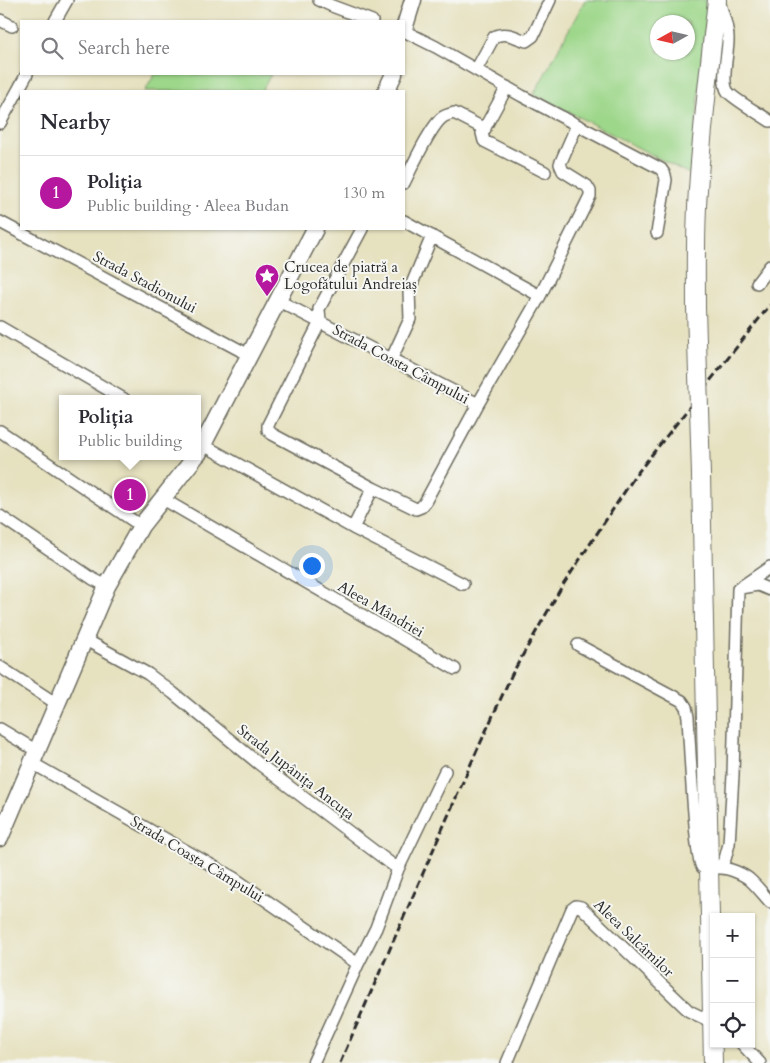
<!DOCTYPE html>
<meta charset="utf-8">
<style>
body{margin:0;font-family:Cardo,serif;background:#f7f7f7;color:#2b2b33}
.controls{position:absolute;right:15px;bottom:15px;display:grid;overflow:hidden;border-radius:0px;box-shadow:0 1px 4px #0004}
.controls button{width:45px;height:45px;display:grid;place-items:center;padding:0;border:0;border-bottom:1px solid #e1e1e2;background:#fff;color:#2b2b33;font:25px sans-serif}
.compass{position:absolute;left:650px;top:15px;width:45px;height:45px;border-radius:50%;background:#fff;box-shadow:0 1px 4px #0004;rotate:262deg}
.you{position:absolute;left:311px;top:565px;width:18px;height:18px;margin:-12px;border:4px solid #fff;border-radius:50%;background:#1a73e8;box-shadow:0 0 0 8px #1a73e833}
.badge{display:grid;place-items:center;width:32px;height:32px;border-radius:50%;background:#b5179e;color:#fff;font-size:16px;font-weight:700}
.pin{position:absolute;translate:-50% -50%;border:2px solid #fff;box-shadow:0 1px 5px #0006}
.popup{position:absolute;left:59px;top:395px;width:142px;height:65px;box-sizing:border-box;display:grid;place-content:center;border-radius:0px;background:#fff;filter:drop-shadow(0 1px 4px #0005);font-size:16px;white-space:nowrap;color:#7c7c81}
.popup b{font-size:19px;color:#2b2b33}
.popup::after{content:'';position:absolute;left:50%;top:100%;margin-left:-10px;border:10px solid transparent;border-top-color:#fff}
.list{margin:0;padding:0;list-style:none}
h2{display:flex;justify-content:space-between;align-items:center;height:65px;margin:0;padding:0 20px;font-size:21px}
h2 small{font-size:16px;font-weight:400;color:#7c7c81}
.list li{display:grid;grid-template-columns:32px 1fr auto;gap:15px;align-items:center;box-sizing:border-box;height:75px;padding:0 20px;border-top:1px solid #e1e1e2}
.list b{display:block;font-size:19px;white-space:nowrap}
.list p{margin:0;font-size:16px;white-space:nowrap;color:#7c7c81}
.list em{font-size:16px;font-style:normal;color:#7c7c81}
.icon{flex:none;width:28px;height:28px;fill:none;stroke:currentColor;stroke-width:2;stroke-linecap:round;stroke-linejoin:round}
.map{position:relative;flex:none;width:770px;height:1063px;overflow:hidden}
.search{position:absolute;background:#fff;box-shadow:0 1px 4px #0004;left:20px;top:20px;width:385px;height:55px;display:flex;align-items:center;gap:12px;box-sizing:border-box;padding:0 18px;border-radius:0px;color:#7c7c81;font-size:19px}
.panel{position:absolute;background:#fff;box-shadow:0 1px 4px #0004;left:20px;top:90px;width:385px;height:140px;border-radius:0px}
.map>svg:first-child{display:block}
.green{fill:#9dd78a;stroke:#64815a;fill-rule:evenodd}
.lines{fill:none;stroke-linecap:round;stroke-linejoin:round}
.street-casing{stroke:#6c6b5f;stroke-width:14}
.secondary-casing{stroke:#6c6b5f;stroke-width:19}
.primary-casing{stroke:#6c6b5f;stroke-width:20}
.street{stroke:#fff;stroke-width:11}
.secondary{stroke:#fff;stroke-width:16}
.primary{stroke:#fff;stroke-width:18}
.rail{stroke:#2b2b2b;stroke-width:3;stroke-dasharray:8 4;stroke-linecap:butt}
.primary-bridge-casing{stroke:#6c6b5f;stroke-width:20;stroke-linecap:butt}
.primary-bridge{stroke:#fff;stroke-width:18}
.labels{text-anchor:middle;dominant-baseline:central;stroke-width:4;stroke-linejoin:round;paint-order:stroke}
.poi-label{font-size:15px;fill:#2b2b2b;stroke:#f6f6f2;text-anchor:start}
.street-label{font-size:15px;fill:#2b2b2b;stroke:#f6f6f2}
</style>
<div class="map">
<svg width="770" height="1063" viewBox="0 0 770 1063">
<rect width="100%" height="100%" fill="#f6f6f2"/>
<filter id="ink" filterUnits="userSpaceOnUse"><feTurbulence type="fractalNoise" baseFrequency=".02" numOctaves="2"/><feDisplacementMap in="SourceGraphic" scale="10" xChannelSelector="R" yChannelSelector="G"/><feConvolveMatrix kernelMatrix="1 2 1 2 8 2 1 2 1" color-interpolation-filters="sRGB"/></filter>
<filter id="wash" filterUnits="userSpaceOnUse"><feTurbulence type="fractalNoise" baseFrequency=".0096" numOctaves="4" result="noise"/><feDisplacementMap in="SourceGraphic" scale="20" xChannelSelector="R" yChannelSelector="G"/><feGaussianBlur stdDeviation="1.12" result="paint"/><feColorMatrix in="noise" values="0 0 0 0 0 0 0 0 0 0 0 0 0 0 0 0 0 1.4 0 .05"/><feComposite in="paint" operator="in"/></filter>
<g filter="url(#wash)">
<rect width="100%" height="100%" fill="#e6e1bf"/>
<path class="green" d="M585,0H708L691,175L534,94ZM658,22H688V52H658Z
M155,74H271L262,91H145Z"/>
</g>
<g filter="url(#ink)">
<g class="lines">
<defs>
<path id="street" d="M319,0L332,6L372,21
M720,4C723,15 728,26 728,38C729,51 720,82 728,92C735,100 760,114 770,121
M0,20L12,26
M55,21L67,0
M404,31L436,47L522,96L661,169L665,175L666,180L657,233
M476,70L494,37C504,31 515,37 526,41L533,36L550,0
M507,87L482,133L484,141L545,172
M0,123L27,74
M404,183C411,169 431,125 443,117C446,115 450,114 454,113L485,129
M404,221L540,296
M0,222L249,355
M757,283L770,266
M277,300L478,404
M0,327L124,399
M391,360L410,319L409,291L432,236
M0,431L141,526
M198,442L353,528L463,584
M373,488L416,509L421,507L424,504L478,404L540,296L590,196V191L587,186L563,171L560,164L577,125
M163,499L455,669
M0,516L93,579L107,586
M353,528L373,488L272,434L268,430V425L320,322L319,309L362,229
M740,588L758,585L770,590
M84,639L148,674L173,693L258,763L398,869L445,771
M578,645L682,701L686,707L688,717C689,735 695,862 702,867C707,871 714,867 720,868C729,868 743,874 749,879C757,886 763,894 770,902
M0,667L57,704
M0,729L37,751
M32,763L234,878L358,964
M720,868L725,859L729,844L733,775L738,589L770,567
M742,1044L760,1063
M313,1063L358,964L376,928L398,869
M507,1063L572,909L576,906L581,907L689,1011L712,1022"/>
<path id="secondary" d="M404,29L413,0
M386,91L394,74
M198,454L315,229
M0,838L107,586L141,526L196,456"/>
<path id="primary" d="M696,308C696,269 695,229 698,190C702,126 710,63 717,0
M701,475L713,1063"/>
</defs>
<use href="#street" class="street-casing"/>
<use href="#secondary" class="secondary-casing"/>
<use href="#primary" class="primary-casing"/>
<use href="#street" class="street"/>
<use href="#secondary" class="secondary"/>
<use href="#primary" class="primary"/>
<path class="rail" d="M340,1063L469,768L512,674L561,588L635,476L770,305"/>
<defs>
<path id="primary-bridge" d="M696,308L701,475"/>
</defs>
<use href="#primary-bridge" class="primary-bridge-casing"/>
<use href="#primary-bridge" class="primary-bridge"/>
</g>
</g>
<defs>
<symbol id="sight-pin" viewBox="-11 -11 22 30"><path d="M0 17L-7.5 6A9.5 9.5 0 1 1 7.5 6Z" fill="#b5179e" stroke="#f6f6f2"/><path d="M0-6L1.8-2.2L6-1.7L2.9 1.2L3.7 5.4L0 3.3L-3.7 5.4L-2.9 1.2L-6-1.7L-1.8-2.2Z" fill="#fff"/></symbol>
</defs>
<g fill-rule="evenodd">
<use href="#sight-pin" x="253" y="262" width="28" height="38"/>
</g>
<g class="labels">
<g class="poi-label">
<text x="284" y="267">Crucea de piatră a<tspan x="284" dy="17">Logofătului Andreiaș</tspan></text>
</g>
<g class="street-label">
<text transform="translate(145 282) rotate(28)">Strada Stadionului</text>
<text transform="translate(401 364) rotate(28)">Strada Coasta Câmpului</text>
<text transform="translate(381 609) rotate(30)">Aleea Mândriei</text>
<text transform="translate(296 772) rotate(38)">Strada Jupânița Ancuța</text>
<text transform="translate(197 859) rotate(31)">Strada Coasta Câmpului</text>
<text transform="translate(634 938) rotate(44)">Aleea Salcâmilor</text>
</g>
</g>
</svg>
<div class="controls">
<button>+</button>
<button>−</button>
<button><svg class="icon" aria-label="locate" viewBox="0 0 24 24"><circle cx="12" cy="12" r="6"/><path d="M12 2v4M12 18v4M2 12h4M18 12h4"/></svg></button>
</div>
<svg class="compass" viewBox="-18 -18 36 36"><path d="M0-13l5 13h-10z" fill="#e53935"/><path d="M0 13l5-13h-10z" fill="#7c7c81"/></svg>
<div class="you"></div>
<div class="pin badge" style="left:130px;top:495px">1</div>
<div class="popup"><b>Poliția</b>Public building</div>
<div class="search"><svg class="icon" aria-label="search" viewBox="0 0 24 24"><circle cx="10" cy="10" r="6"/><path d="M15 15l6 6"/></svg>Search here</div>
<section class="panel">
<h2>Nearby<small></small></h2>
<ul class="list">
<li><span class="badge">1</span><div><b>Poliția</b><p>Public building · Aleea Budan</p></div><em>130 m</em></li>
</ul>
</section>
</div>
